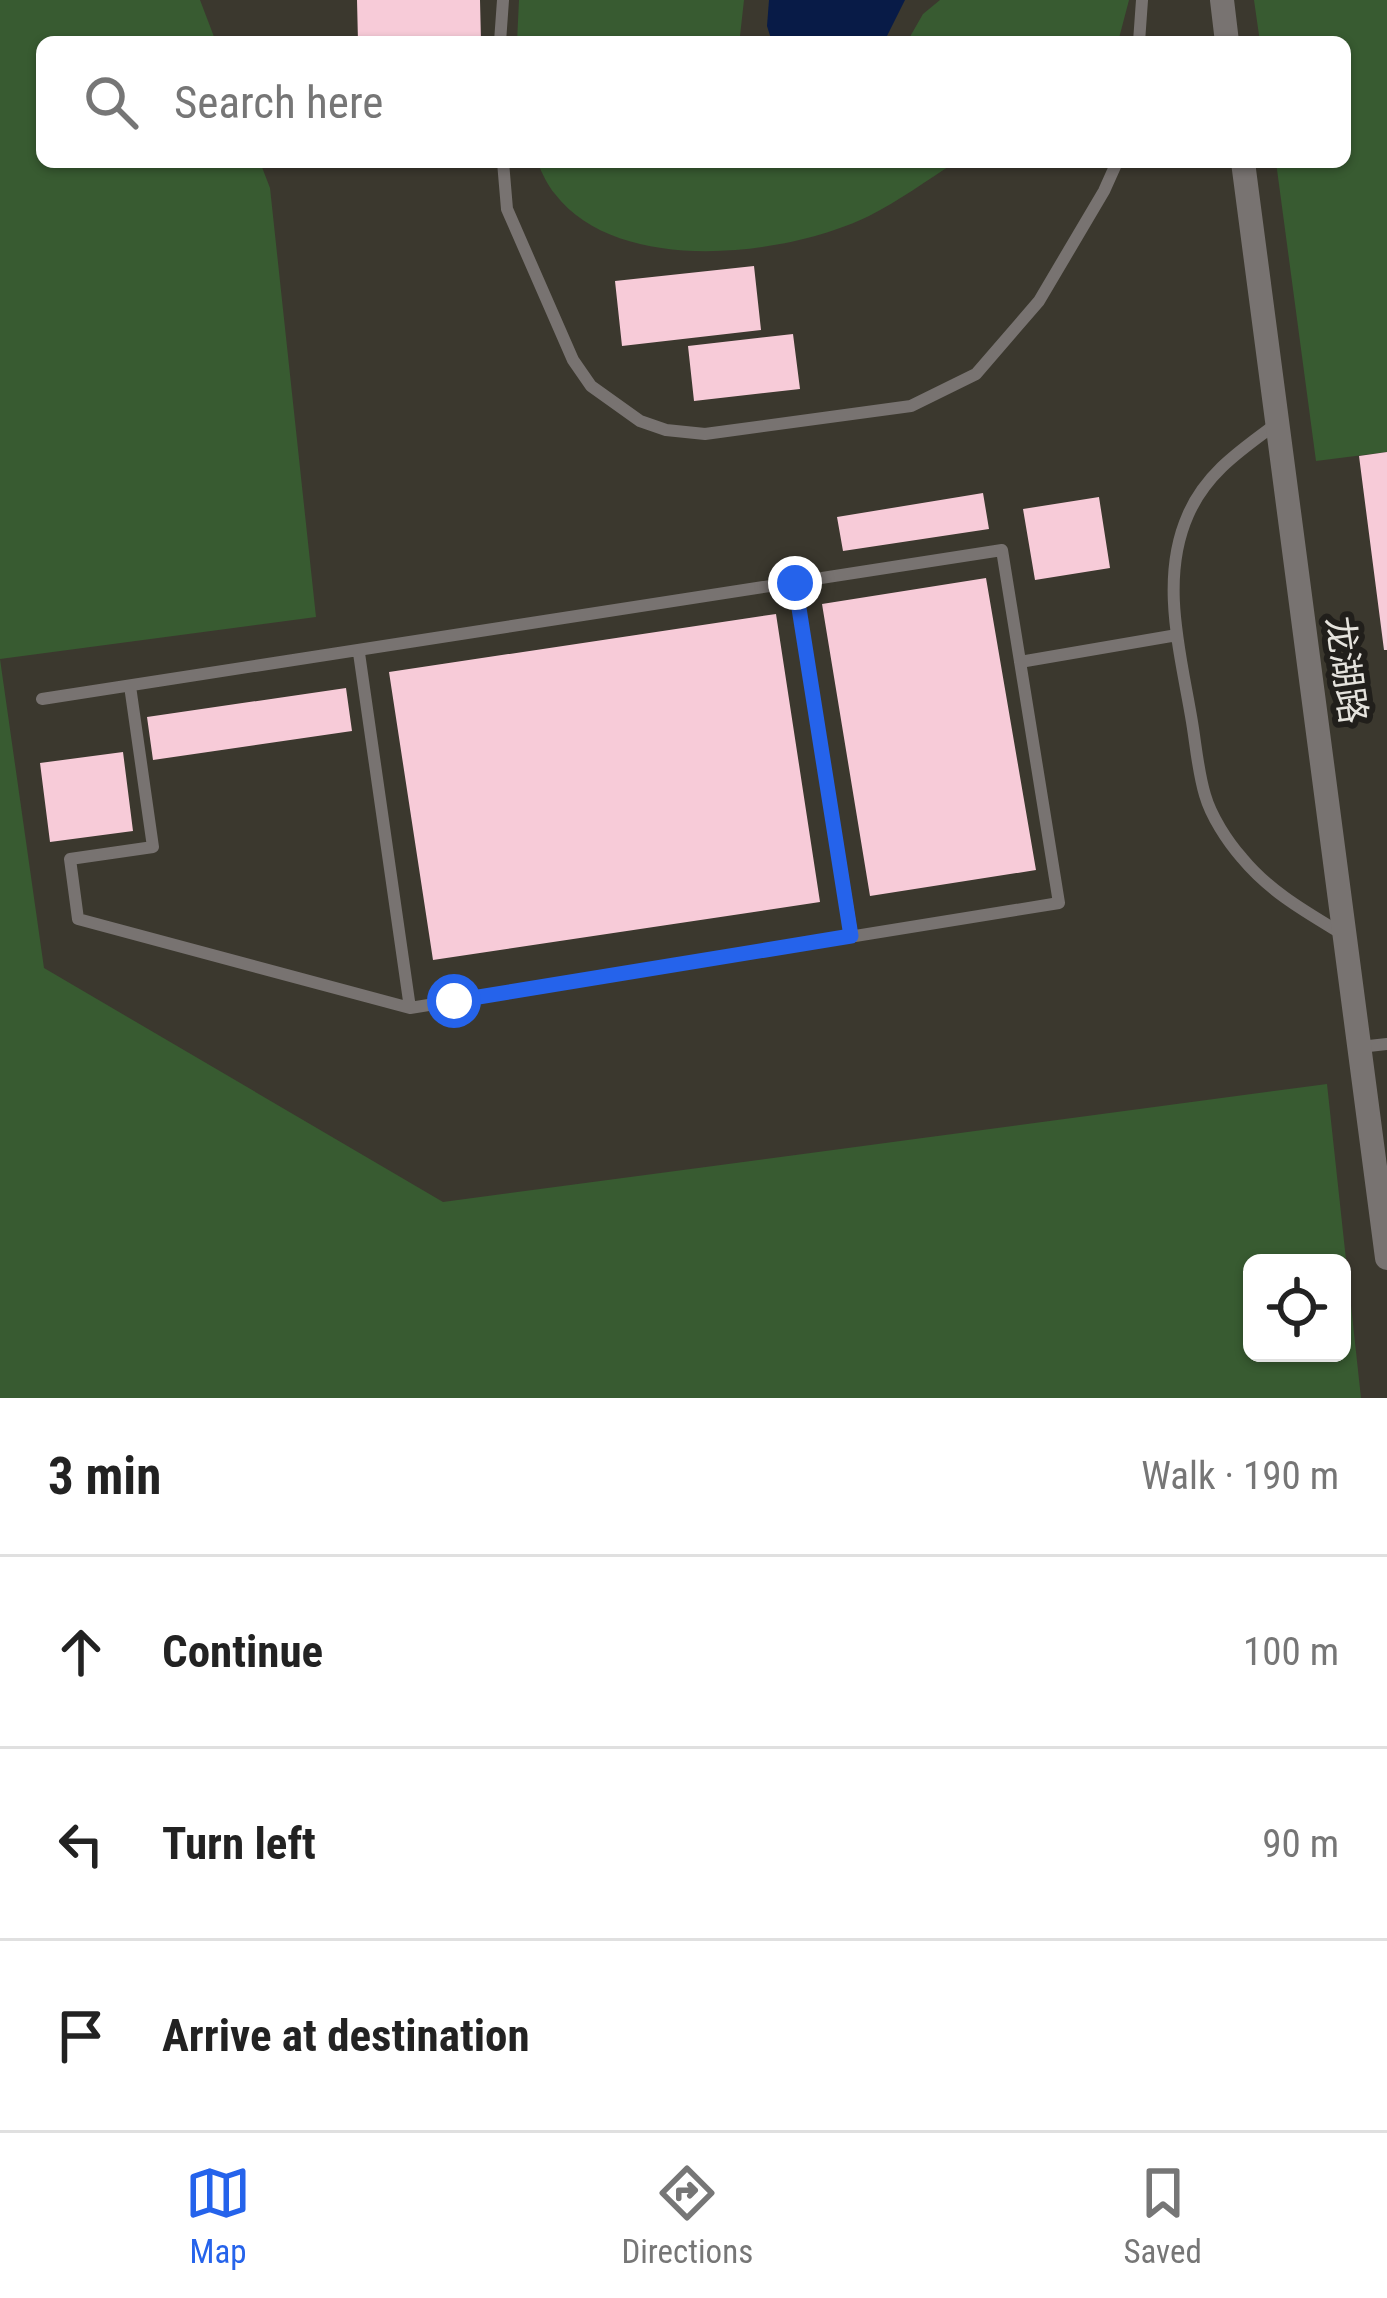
<!DOCTYPE html>
<meta charset="utf-8">
<style>
body{margin:0;font-family:"Roboto Condensed","Noto Sans SC",sans-serif;background:#f6f6f6;color:#222}
.controls{position:absolute;right:36px;bottom:36px;display:grid;overflow:hidden;border-radius:18px;box-shadow:0 3px 9px #0004}
.controls button{width:108px;height:108px;display:grid;place-items:center;padding:0;border:0;border-bottom:3px solid #e0e0e0;background:#fff;color:#222;font:60px sans-serif}
.stop{position:absolute;width:36px;height:36px;margin:-27px;border:9px solid #2563eb;border-radius:50%;background:#fff}
.stop.end{background:#2563eb;border-color:#fff;box-shadow:0 3px 12px #0008}
.list{margin:0;padding:0;list-style:none}
h2{display:flex;justify-content:space-between;align-items:center;height:156px;margin:0;padding:0 48px;font-size:51px}
h2 small{font-size:39px;font-weight:400;color:#767676}
.list li{display:grid;grid-template-columns:78px 1fr auto;gap:36px;align-items:center;box-sizing:border-box;height:192px;padding:0 48px;border-top:3px solid #e0e0e0}
.list b{display:block;font-size:45px;white-space:nowrap}
.list em{font-size:39px;font-style:normal;color:#767676}
.icon{flex:none;width:66px;height:66px;fill:none;stroke:currentColor;stroke-width:2;stroke-linecap:round;stroke-linejoin:round}
.map{position:relative;flex:none;width:1387px;height:1398px;overflow:hidden}
.search{position:absolute;background:#fff;box-shadow:0 3px 9px #0004;left:36px;right:36px;top:36px;height:132px;display:flex;align-items:center;gap:30px;box-sizing:border-box;padding:0 42px;border-radius:18px;color:#767676;font-size:45px}
.sheet{height:732px;background:#fff}
nav{display:flex;justify-content:space-around;align-items:center;box-sizing:border-box;height:168px;border-top:3px solid #e0e0e0;background:#fff;font-size:33px;color:#767676}
nav a{display:grid;justify-items:center;gap:6px}
nav .on{color:#2563eb}
.map>svg:first-child{display:block}
.green{fill:#385b31;fill-rule:evenodd}
.water{fill:#081b47}
.building{fill:#f7cbd8}
.lines{fill:none;stroke-linecap:round;stroke-linejoin:round}
.service{stroke:#787371;stroke-width:12}
.minor{stroke:#787371;stroke-width:24}
.route{stroke:#2563eb;stroke-width:15}
.labels{text-anchor:middle;dominant-baseline:central;stroke-width:12;stroke-linejoin:round;paint-order:stroke}
.street-label{font-size:36px;fill:#e5e3dd;stroke:#211f1b}
</style>
<div class="map">
<svg width="1387" height="1398" viewBox="0 0 1387 1398">
<rect width="100%" height="100%" fill="#3b382e"/>
<path class="green" d="M0,0H200L216,42H42V162H260L270,188L316,617L0,659L44,968L443,1202L1327,1084L1361,1398H0ZM1252,1263H1342V1353H1252Z
M519,0H744L740,36L743,42H517Z
M940,0H1129L1118,42H907L923,14Z
M1254,0H1387V452L1316,461L1276,162H1345V42H1260Z
M537,162H956C927,180 899,201 869,216C787,256 619,277 555,194C547,185 542,172 537,162Z"/>
<path class="water" d="M769,0H905L884,42H772L767,26Z"/>
<path class="building" d="M357,0H480L481,42H358Z
M754,266L761,330L622,346L615,281Z
M793,334L800,389L694,401L688,346Z
M1387,452V650H1384L1359,456Z
M983,493L989,529L843,551L837,517Z
M1099,497L1110,568L1035,580L1023,509Z
M986,578L1036,870L870,896L822,604Z
M776,614L820,902L433,960L389,672Z
M346,688L352,731L153,760L147,717Z
M123,752L133,831L50,842L40,763Z"/>
<g class="lines">
<path class="service" d="M500,42L503,0
M1139,42L1142,0
M503,162L507,209L573,360L591,386L640,421L666,430L705,434L911,406L976,374L1039,301L1104,191L1117,162
M1276,424C1241,450 1206,473 1188,515C1159,580 1181,655 1192,722C1196,746 1198,772 1205,795C1211,816 1227,841 1242,858C1270,892 1306,912 1344,935
M795,583L852,936
M1020,662L1177,635
M130,686L153,847L70,859L78,919L410,1008
M42,699L1002,550L1059,903L410,1008L359,653
M1360,1047L1387,1044"/>
<path class="minor" d="M1222,0L1227,42
M1243,162L1387,1258"/>
</g>
<g class="lines">
<path class="route" d="M454,1001L851,936L795,583"/>
</g>
<g class="labels">
<g class="street-label">
<text transform="translate(1346 670) rotate(82)">龙湖路</text>
</g>
</g>
</svg>
<div class="controls">
<button><svg class="icon" aria-label="locate" viewBox="0 0 24 24"><circle cx="12" cy="12" r="6"/><path d="M12 2v4M12 18v4M2 12h4M18 12h4"/></svg></button>
</div>
<div class="stop" style="left:454px;top:1001px"></div>
<div class="stop end" style="left:795px;top:583px"></div>
<div class="search"><svg class="icon" aria-label="search" viewBox="0 0 24 24"><circle cx="10" cy="10" r="6"/><path d="M15 15l6 6"/></svg>Search here</div>
</div>
<section class="sheet">
<h2>3 min<small>Walk · 190 m</small></h2>
<ul class="list">
<li><svg class="icon" aria-label="ahead" viewBox="0 0 24 24"><path d="M12 20V5M6 11l6-6 6 6"/></svg><div><b>Continue</b></div><em>100 m</em></li>
<li><svg class="icon" aria-label="left" viewBox="0 0 24 24"><path d="M17 20v-9H6M10 6l-5 5 5 5"/></svg><div><b>Turn left</b></div><em>90 m</em></li>
<li><svg class="icon" aria-label="arrive" viewBox="0 0 24 24"><path d="M6 21V4h12l-3 4 3 4H6"/></svg><div><b>Arrive at destination</b></div></li>
</ul>
</section>
<nav>
<a class="on"><svg class="icon" aria-label="map" viewBox="0 0 24 24"><path d="M3 6l6-2 6 2 6-2v14l-6 2-6-2-6 2zM9 4v14M15 6v14"/></svg>Map</a>
<a><svg class="icon" aria-label="directions" viewBox="0 0 24 24"><path d="M12 3l9 9-9 9-9-9zM9 14v-3h6M13 9l2 2-2 2"/></svg>Directions</a>
<a><svg class="icon" aria-label="saved" viewBox="0 0 24 24"><path d="M7 4h10v16l-5-4-5 4z"/></svg>Saved</a>
</nav>
